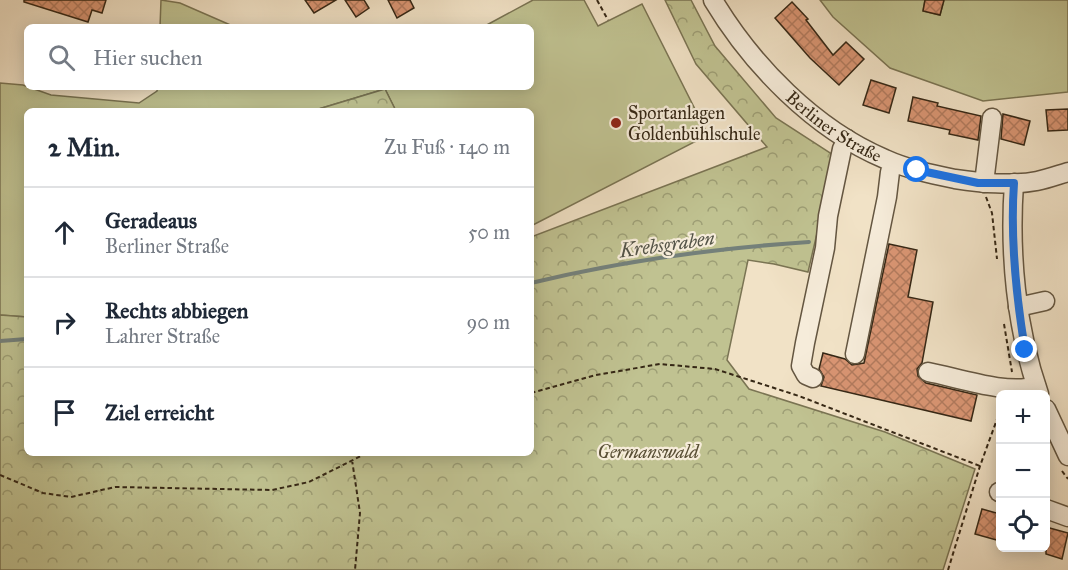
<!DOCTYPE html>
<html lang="de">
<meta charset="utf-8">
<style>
body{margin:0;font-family:"IM FELL Great Primer",serif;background:#f2f2f3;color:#1f2937}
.controls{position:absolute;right:18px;bottom:18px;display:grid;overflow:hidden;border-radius:9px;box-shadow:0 3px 15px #0003}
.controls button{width:54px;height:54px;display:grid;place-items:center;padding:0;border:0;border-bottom:2px solid #e0e1e3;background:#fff;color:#1f2937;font:30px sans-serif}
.stop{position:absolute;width:18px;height:18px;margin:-14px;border:4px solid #1a73e8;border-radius:50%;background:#fff}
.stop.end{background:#1a73e8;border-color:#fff;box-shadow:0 2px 6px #0008}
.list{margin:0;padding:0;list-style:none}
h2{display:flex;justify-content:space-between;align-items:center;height:78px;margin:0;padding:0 24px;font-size:26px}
h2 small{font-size:20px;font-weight:400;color:#747a83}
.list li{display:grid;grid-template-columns:39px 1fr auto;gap:18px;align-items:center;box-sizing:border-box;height:90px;padding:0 24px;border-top:2px solid #e0e1e3}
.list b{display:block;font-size:22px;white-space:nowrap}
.list p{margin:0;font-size:20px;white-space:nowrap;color:#747a83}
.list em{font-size:20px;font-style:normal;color:#747a83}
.icon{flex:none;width:33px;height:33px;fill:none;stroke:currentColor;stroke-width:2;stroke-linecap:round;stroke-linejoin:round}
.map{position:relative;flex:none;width:1068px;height:570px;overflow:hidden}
.search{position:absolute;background:#fff;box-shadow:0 3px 15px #0003;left:24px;top:24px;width:510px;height:66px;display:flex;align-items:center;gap:15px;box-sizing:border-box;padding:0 21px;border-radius:9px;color:#747a83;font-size:22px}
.panel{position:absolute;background:#fff;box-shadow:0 3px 15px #0003;left:24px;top:108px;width:510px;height:348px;border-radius:9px}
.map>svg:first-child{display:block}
.grass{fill:#c0c291;stroke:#7a7453;stroke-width:1.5}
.forest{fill:url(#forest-crowns);stroke:#7a7453;stroke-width:1.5}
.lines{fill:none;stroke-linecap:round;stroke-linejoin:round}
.stream{stroke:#74807a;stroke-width:4}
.building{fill:url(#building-cross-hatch);stroke:#352715;stroke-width:1.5}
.minor-casing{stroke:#645641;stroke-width:21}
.path{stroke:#352715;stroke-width:2;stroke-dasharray:4.5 3;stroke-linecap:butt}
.minor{stroke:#f6ecda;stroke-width:18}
.route{stroke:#1a73e8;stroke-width:8}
.poi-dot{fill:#8f2418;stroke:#f6ecda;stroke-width:2}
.labels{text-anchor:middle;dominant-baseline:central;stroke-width:4.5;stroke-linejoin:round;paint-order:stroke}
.poi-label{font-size:18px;fill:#352715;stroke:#f6ecda;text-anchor:start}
.street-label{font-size:18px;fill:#352715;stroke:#f6ecda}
.park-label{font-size:18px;font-style:italic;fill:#584e34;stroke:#f6ecda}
.water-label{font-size:20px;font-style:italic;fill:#545448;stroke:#f6ecda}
</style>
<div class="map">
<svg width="1068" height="570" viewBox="0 0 1068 570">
<defs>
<pattern id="forest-crowns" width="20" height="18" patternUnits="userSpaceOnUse" patternTransform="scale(1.5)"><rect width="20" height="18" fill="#c0c291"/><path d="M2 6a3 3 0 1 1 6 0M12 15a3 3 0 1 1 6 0" fill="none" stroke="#9d9e75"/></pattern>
<pattern id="building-cross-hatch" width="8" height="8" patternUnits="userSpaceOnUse" patternTransform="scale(1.5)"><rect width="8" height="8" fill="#d99573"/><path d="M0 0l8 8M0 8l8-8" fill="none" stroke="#b17a5d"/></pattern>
</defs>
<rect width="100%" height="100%" fill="#f1e2c6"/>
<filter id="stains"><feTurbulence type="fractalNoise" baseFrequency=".00333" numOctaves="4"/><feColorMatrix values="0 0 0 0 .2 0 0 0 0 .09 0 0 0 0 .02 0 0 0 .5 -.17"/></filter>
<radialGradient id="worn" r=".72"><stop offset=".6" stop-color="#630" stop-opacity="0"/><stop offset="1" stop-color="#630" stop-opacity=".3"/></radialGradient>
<path class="grass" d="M161,0L180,3L235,27H160Z
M533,0H584L598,26L642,4L708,135L531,226V111H396L385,89L312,111H27V317L0,315V83L23,85L51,95L139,103L157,91L158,87H531V27H483Z
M820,0H925L923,11L940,15L944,0H1068V92L983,101L890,68L833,17Z"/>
<path class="forest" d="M665,0H691L715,46L776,118L835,156L808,272L774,264L748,260L727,360L749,389L885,432L975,469L943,570H0V315L27,317V453H531V237L767,147L696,64Z
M385,89L396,111H312Z"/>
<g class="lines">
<path class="stream" d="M531,283C622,261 716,248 809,242
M0,341L27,339"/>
</g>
<path class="building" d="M24,0H106L102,13L92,10L88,22L24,2Z
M305,0H336L314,13Z
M345,0H364L369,8L356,17Z
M388,0H410L414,8L397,18Z
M925,0H944L940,15L923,11Z
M792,2L808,19L806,20L833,55L846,42L864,59L839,85L810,58L775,18Z
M871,80L896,88L889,113L863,105Z
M913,97L938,103L937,106L981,116L978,140L949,134L950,130L908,121Z
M1068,109V130L1048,131L1046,110Z
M1003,114L1030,121L1024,145L1001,139Z
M889,244L917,250L908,297L933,302L922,363L917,369L918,376L926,383L977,395L971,421L821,386L824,377L819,369L823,353L845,359L852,365L864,363Z
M982,509L1000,514V541L975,534Z
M1046,527L1068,533L1062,559L1046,554Z"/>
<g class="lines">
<defs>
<g id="minor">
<path id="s1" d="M713,0C752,65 814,129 885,159C907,169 931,174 955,179C982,183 1010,186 1037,181C1047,179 1058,175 1068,172"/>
<path d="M984,183L992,118"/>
<path d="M1014,183C1009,253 1016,328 1039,394"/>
<path d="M1018,307L1045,301"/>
<path d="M855,354L887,197L890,172"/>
<path d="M928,372C959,378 1007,395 1036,386"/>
<path d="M813,378L806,375L801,366L805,343L825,248L828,216L842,149L847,139"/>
<path d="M1046,409L1068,456"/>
<path d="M999,492H1000"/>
<path d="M1046,509L1068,517"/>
</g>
</defs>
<use href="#minor" class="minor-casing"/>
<path class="path" d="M597,0L608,20
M986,197L992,213L997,259
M1004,324L1012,372
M531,393L596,375L660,364L715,369L799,396L980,466
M352,460L360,513L355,570
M1062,471L1068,479
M0,475L43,493L71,497L115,487L272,490L309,482L367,453
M948,570L980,466L1000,411"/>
<use href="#minor" class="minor"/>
</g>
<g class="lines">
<path class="route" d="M917,170L978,183H1014C1010,239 1016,295 1025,350"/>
</g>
<circle class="poi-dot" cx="616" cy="123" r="6"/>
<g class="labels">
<g class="poi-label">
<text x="628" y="113">Sportanlagen<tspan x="628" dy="21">Goldenbühlschule</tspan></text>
</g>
<g class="street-label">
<text stroke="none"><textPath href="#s1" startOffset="177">Berliner Straße</textPath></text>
</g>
<g class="park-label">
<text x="648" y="452">Germanswald</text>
</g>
<g class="water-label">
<text transform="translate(667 244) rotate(-8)">Krebsgraben</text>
</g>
</g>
<rect width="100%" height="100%" filter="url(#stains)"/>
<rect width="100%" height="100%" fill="url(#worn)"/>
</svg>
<div class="controls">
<button>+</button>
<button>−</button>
<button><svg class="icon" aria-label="locate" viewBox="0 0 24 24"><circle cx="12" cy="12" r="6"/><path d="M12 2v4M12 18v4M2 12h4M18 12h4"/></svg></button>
</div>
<div class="stop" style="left:917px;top:170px"></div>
<div class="stop end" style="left:1025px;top:350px"></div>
<div class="search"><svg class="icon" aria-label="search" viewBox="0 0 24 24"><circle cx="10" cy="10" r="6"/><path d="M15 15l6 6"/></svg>Hier suchen</div>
<section class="panel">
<h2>2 Min.<small>Zu Fuß · 140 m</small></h2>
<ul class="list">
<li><svg class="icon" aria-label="ahead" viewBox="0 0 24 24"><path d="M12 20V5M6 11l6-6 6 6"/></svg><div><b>Geradeaus</b><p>Berliner Straße</p></div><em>50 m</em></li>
<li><svg class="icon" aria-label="right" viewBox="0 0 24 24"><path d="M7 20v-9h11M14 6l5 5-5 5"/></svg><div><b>Rechts abbiegen</b><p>Lahrer Straße</p></div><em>90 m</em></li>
<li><svg class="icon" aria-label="arrive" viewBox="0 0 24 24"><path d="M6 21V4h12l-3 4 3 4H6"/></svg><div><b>Ziel erreicht</b></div></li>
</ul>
</section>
</div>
